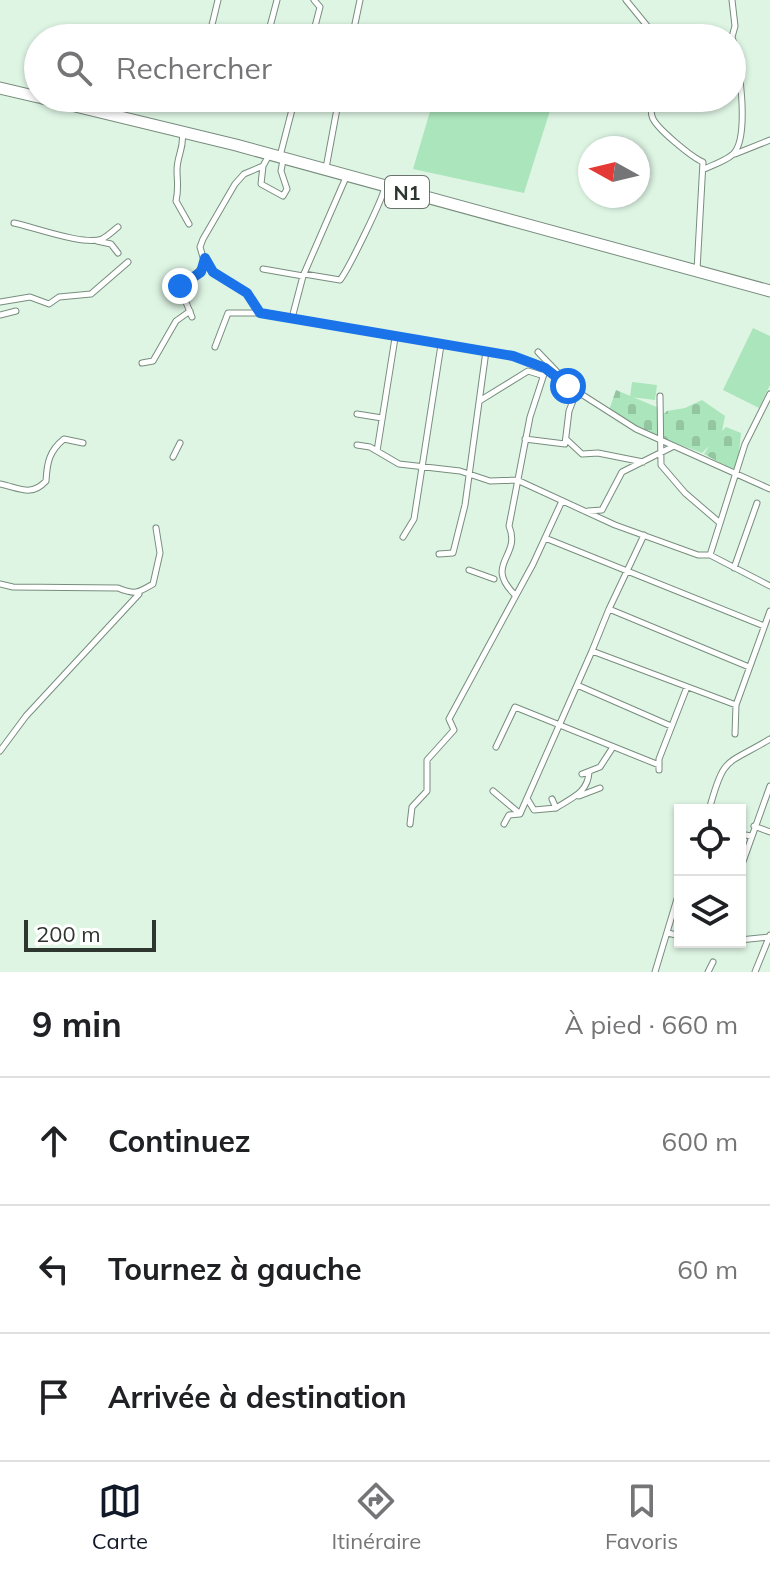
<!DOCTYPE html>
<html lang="fr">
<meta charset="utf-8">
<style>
body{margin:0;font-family:Mulish,sans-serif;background:#f2f2f2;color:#202124}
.controls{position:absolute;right:24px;bottom:24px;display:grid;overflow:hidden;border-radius:0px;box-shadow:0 2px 6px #0004}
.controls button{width:72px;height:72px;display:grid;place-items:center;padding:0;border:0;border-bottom:2px solid #e0e0e0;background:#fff;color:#202124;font:40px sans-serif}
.compass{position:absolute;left:578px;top:136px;width:72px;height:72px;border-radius:50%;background:#fff;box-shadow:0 2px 6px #0004;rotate:278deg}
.scale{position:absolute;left:24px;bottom:20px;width:132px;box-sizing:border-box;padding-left:8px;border:4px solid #2d362f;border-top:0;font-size:22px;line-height:28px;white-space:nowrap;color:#2d362f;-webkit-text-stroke:6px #fff;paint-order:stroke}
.stop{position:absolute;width:24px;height:24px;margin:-18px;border:6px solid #1a73e8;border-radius:50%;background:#fff}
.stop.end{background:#1a73e8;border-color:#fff;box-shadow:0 2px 8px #0008}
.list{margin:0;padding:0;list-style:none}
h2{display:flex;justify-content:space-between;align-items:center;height:104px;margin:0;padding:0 32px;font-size:34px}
h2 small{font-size:26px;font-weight:400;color:#757577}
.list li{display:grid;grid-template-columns:52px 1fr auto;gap:24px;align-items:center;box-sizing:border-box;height:128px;padding:0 32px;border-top:2px solid #e0e0e0}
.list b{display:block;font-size:30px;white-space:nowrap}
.list em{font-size:26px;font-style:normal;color:#757577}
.icon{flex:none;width:44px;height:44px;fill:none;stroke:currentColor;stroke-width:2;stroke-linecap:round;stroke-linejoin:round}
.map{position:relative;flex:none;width:770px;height:972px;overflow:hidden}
.search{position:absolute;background:#fff;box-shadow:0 2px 6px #0004;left:24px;right:24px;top:24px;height:88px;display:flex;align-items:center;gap:20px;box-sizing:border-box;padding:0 28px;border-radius:44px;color:#757577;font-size:30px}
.sheet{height:488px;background:#fff}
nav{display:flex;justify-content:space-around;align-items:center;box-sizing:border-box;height:112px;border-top:2px solid #e0e0e0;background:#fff;font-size:22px;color:#757577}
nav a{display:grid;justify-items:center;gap:4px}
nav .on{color:#111827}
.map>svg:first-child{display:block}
.cemetery{fill:url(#cemetery-stones)}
.park{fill:#aae5bb}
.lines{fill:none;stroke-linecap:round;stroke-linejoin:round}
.street-casing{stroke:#788d7e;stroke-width:7}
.highway-casing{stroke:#788d7e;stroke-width:13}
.street{stroke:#fff;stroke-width:5}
.highway{stroke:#fff;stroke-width:11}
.route{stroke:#1a73e8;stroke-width:10}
.labels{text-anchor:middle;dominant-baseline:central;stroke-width:7;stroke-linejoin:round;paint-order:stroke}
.shield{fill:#fff;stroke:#6c726d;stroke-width:2}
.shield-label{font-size:20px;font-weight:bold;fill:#2d362f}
</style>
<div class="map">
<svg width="770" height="972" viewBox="0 0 770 972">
<defs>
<pattern id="cemetery-stones" width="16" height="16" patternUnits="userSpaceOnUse" patternTransform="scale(2)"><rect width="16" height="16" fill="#aae5bb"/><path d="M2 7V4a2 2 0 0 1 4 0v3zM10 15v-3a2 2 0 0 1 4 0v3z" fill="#93c5a1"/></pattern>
</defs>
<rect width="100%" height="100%" fill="#def5e4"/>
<path class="cemetery" d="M616,390L659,408L658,437L608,413Z
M702,400L725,416L722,431L726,427L741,433L737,472L704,454L709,446L702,453L664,439L663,415L667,411L685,408Z"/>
<path class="park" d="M434,98H554L524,193L413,169Z
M753,328L770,336V385L759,408L723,390Z
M632,382L657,385L655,400L630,397Z"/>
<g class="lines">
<defs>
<path id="street" d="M218,0L211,29L249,38
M626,0L657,38
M267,38L277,0
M312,38L320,7L314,0
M352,38L360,0
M275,98L294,103
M656,98C653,104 650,110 652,116C654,127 693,158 703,162L697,270
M182,132C185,147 177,155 177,170C177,182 179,188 176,201L189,224
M735,154L770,140
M280,156L295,98
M263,166L261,184L283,196L287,189L281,171L283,160
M326,168L339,98
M704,169C713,165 725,161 732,155C751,140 739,59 732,37L735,26L732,0
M14,223C34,227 84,246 102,239C108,236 113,231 118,227
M97,241L111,244L118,253
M205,259L213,272L247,293L260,312
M263,269L303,276
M304,274L340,280C348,270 384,197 385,186
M173,282L181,289
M0,302L30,297L49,304L59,297L91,294L128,262
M0,315L16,311
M192,317L181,290L205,264L200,247L203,239L235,184L244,174L263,166L269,155
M292,318L303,276L347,175
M215,347L228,313H266L513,356L545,368L568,386
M538,352L562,377
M142,363L153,361L176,321L190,311
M567,385L636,429L770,489
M660,396L661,465L685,493L720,523
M481,400L528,371L541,375
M357,414L382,418
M525,439L565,444L569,411L576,393
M566,439L582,454L598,453L643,462
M357,445L370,447L399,464L460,471L490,481L517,480L615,525L698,555H710L770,586
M377,451L395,338
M173,457L180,443
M0,484C20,488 31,497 46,481C47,463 49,451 64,439L83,443
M588,511L602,510L622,472L672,447
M644,535L609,609L749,667
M403,537L414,519L441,345
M545,538L764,626
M439,554L453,553L465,505L486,351
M710,555L745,444L770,394
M734,568L757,503
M469,570L494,579
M0,584L13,587L118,588C135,595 138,593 153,584L160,553L156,528
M515,595C483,563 522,557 509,526L530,417L547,365
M592,651L609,609
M577,685L671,726
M735,734L736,705L770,611
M496,747L515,707L659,765
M0,751L26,716L139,594
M659,770V759L687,687
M582,774L600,767L613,747
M493,791L519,813
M579,796L600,788
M552,799L556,808C571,798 588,793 589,772
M528,800L534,810L556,808
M709,810C724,755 725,766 770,739
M410,824L412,807L427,791V760L454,730L449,719L533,564L562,501
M504,824L509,815L520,814L592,651L736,705
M754,826L770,832
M740,834L751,836
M740,870L770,786
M668,933L680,936
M740,940L769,937
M690,942H708
M655,972L680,889
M708,972L713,962
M755,972L770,935"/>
<path id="highway" d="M0,88L38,97
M42,98L236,145L770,291"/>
</defs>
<use href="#street" class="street-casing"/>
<use href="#highway" class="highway-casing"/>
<use href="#street" class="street"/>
<use href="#highway" class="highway"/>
</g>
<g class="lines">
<path class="route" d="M180,286L201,272L205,258L213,272L247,293L260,313L513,356L545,368L568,386"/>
</g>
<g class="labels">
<rect class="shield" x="385" y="176" width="44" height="32" rx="6"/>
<g class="shield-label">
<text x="407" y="192">N1</text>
</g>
</g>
</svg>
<div class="controls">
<button><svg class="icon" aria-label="locate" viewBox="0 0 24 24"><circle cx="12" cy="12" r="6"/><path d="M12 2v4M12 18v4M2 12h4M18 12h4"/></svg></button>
<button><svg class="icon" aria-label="layers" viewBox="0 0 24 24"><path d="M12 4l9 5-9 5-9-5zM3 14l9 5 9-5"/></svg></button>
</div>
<svg class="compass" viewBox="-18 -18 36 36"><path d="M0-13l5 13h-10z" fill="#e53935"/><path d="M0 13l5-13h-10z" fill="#757577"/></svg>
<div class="scale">200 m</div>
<div class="stop" style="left:568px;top:386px"></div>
<div class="stop end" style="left:180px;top:286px"></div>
<div class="search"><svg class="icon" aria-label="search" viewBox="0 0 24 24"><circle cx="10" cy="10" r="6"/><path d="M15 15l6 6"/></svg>Rechercher</div>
</div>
<section class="sheet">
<h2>9 min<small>À pied · 660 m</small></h2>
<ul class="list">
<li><svg class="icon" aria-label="ahead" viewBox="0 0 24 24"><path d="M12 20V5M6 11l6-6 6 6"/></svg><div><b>Continuez</b></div><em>600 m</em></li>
<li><svg class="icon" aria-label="left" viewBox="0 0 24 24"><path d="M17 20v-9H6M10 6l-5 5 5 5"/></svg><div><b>Tournez à gauche</b></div><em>60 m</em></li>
<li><svg class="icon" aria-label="arrive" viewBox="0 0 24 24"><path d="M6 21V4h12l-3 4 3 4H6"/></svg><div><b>Arrivée à destination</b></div></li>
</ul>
</section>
<nav>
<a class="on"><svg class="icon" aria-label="map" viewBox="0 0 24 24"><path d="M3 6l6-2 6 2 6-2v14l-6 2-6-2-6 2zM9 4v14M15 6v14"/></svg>Carte</a>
<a><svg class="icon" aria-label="directions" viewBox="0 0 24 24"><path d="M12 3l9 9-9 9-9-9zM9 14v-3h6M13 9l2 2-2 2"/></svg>Itinéraire</a>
<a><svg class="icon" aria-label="saved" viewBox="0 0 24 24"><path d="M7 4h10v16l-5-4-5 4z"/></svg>Favoris</a>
</nav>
